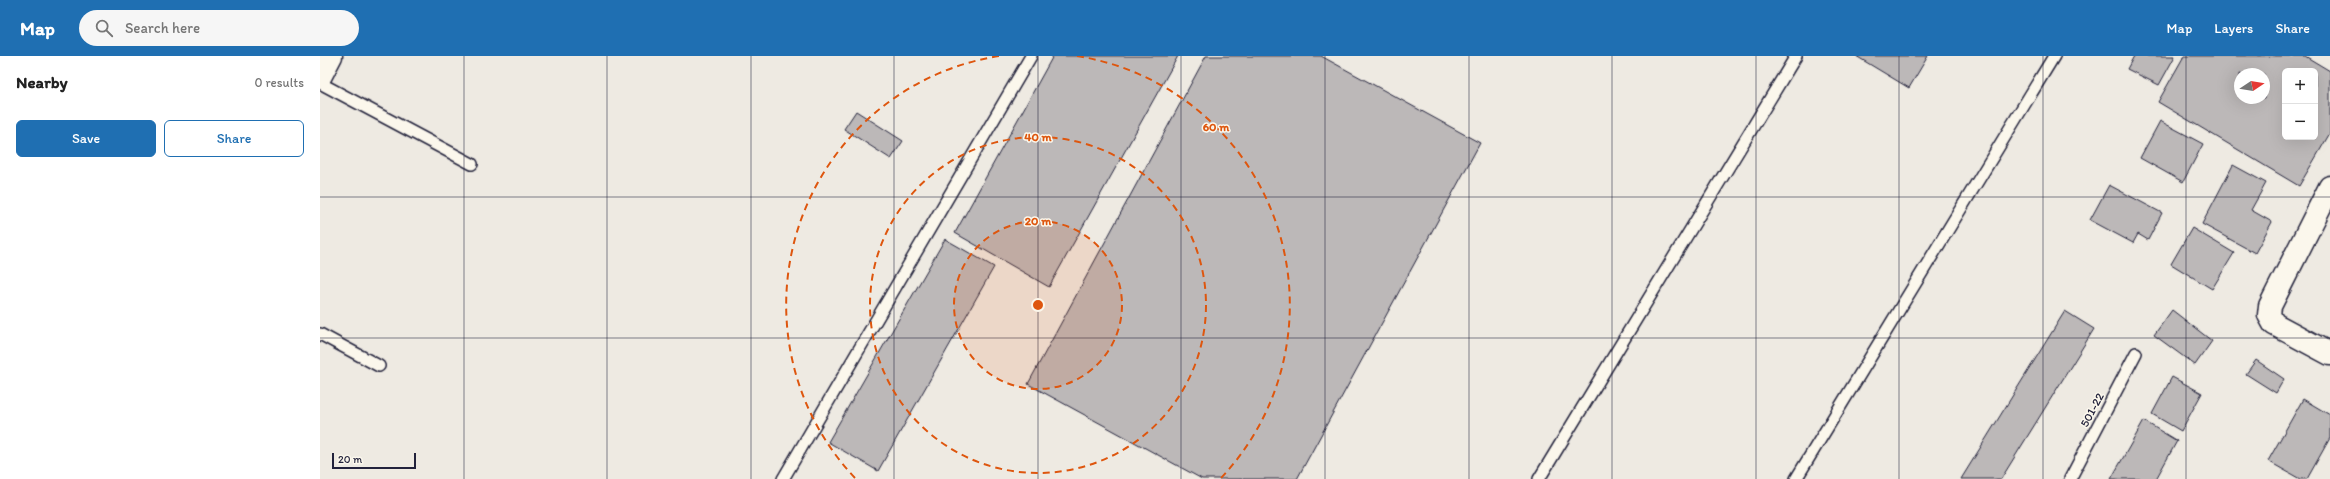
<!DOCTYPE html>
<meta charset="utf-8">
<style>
body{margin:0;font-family:Itim,sans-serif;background:#f6f6f6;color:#222}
.controls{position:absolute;right:12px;top:12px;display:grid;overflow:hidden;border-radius:6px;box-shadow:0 4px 16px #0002}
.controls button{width:36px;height:36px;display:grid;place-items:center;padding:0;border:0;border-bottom:1px solid #e0e0e0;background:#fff;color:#222;font:20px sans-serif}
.compass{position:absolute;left:1914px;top:12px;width:36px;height:36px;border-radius:50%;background:#fff;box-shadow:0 4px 16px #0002;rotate:78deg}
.scale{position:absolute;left:12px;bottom:10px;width:84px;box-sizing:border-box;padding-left:4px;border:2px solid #22223b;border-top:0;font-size:11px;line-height:14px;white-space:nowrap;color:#22223b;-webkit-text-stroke:3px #fbf7ec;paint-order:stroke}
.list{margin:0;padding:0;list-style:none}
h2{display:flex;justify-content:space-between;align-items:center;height:52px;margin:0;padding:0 16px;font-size:17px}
h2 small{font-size:13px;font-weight:400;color:#767676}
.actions{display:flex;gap:8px;padding:12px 16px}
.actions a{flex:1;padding:9px 0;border:1px solid #1f6fb2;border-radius:6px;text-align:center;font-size:14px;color:#1f6fb2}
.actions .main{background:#1f6fb2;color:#fff}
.icon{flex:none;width:22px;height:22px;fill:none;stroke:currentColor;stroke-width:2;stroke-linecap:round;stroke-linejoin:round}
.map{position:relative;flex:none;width:2010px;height:423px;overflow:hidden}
header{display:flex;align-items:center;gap:24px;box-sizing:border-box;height:56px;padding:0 20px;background:#1f6fb2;color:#fff}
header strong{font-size:19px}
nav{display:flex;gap:22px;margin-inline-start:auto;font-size:14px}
.search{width:280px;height:36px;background:#f6f6f6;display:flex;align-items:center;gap:10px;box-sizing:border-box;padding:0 14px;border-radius:22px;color:#767676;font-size:15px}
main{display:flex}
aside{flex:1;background:#fff}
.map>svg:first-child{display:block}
.building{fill:#bcb8b8;stroke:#22223b;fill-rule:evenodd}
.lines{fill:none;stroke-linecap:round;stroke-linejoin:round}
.lane-casing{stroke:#22223b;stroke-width:14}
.street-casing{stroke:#22223b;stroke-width:25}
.secondary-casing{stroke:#22223b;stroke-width:25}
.lane{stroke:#fbf7ec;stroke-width:11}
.street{stroke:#fbf7ec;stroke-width:22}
.secondary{stroke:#fbf7ec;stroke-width:22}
.grid{fill:none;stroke:#22223b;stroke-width:1;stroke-opacity:0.55}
.ring{fill:none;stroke:#de560e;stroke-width:2;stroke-dasharray:7 5}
.labels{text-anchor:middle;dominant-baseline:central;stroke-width:3;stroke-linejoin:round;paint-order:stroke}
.street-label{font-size:12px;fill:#22223b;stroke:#fbf7ec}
.centre{fill:#de560e;stroke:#fbf7ec;stroke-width:2}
.ring-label{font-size:12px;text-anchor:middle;font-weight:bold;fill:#de560e;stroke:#fbf7ec;stroke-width:3;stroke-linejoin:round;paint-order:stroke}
</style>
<header>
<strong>Map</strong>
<div class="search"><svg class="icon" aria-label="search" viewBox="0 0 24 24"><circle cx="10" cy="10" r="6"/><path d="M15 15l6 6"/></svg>Search here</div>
<nav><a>Map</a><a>Layers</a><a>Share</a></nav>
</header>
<main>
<aside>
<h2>Nearby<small>0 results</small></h2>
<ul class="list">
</ul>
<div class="actions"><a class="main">Save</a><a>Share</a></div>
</aside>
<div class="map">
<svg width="2010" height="423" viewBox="0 0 2010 423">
<rect width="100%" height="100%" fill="#eeeae2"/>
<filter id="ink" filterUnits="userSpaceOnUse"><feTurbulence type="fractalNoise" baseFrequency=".025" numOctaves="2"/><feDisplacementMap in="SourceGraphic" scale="8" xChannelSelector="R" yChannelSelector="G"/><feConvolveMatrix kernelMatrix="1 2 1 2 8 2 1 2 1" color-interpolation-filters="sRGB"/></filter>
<g filter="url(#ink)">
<path class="building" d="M733,0H858L729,231L635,177Z
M886,0H1001L1160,87L977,423H882L708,328Z
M1536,0H1608L1589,32Z
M1814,0H1855L1839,29L1807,13Z
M1864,0H1985L2010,15V77L1979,130L1838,46ZM1965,15H1995V81H1965ZM1920,18H1944V42H1920Z
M536,55L583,85L571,103L524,73Z
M1840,65L1883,88L1863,126L1820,102Z
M1913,109L1946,127L1931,154L1952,166L1935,197L1882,168Z
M1789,129L1842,157L1828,184L1818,178L1813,187L1770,164Z
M1872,172L1914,197L1892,233L1851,208Z
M625,183L674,211L558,415L508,386Z
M1852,254L1892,285L1875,309L1834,279Z
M1745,255L1774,273L1681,423H1641Z
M1936,304L1964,323L1956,337L1926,318Z
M1852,321L1882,337L1861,375L1832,358Z
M1983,343L2010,359V382L1987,423H1980L1948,405Z
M1824,365L1857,385L1836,423H1791Z"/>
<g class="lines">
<defs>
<path id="lane" d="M0,27L152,108
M0,278L59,310
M463,423L711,0
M1219,423L1476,0
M1476,423L1734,0
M1750,423L1816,297"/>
<path id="street" d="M2010,131L1950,250L1949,259L1954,268L2010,298"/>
<path id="secondary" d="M0,21L11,0"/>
</defs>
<use href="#lane" class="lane-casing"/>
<use href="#street" class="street-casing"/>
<use href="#secondary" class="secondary-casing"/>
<use href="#lane" class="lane"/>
<use href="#street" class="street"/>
<use href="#secondary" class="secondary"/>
</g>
</g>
<path class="grid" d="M144,0V423M287,0V423M431,0V423M574,0V423M718,0V423M861,0V423M1005,0V423M1149,0V423M1292,0V423M1436,0V423M1579,0V423M1723,0V423M1866,0V423M0,141H2010M0,282H2010"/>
<circle cx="718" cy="249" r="84" fill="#de560e" fill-opacity=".12"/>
<g class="ring">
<circle cx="718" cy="249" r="84"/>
<circle cx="718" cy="249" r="168"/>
<path d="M535 422A252 252 0 0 1 679 0M757 0A252 252 0 0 1 901 422"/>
</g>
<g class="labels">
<g class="street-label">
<text transform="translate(1772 354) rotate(-62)">501-22</text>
</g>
</g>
<circle cx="718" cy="249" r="6" class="centre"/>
<g class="ring-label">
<text x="896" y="75">60 m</text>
<text x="718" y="85">40 m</text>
<text x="718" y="169">20 m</text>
</g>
</svg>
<div class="controls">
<button>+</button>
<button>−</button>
</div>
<svg class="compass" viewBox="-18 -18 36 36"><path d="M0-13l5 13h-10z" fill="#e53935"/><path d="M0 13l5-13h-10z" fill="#767676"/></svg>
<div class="scale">20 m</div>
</div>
</main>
